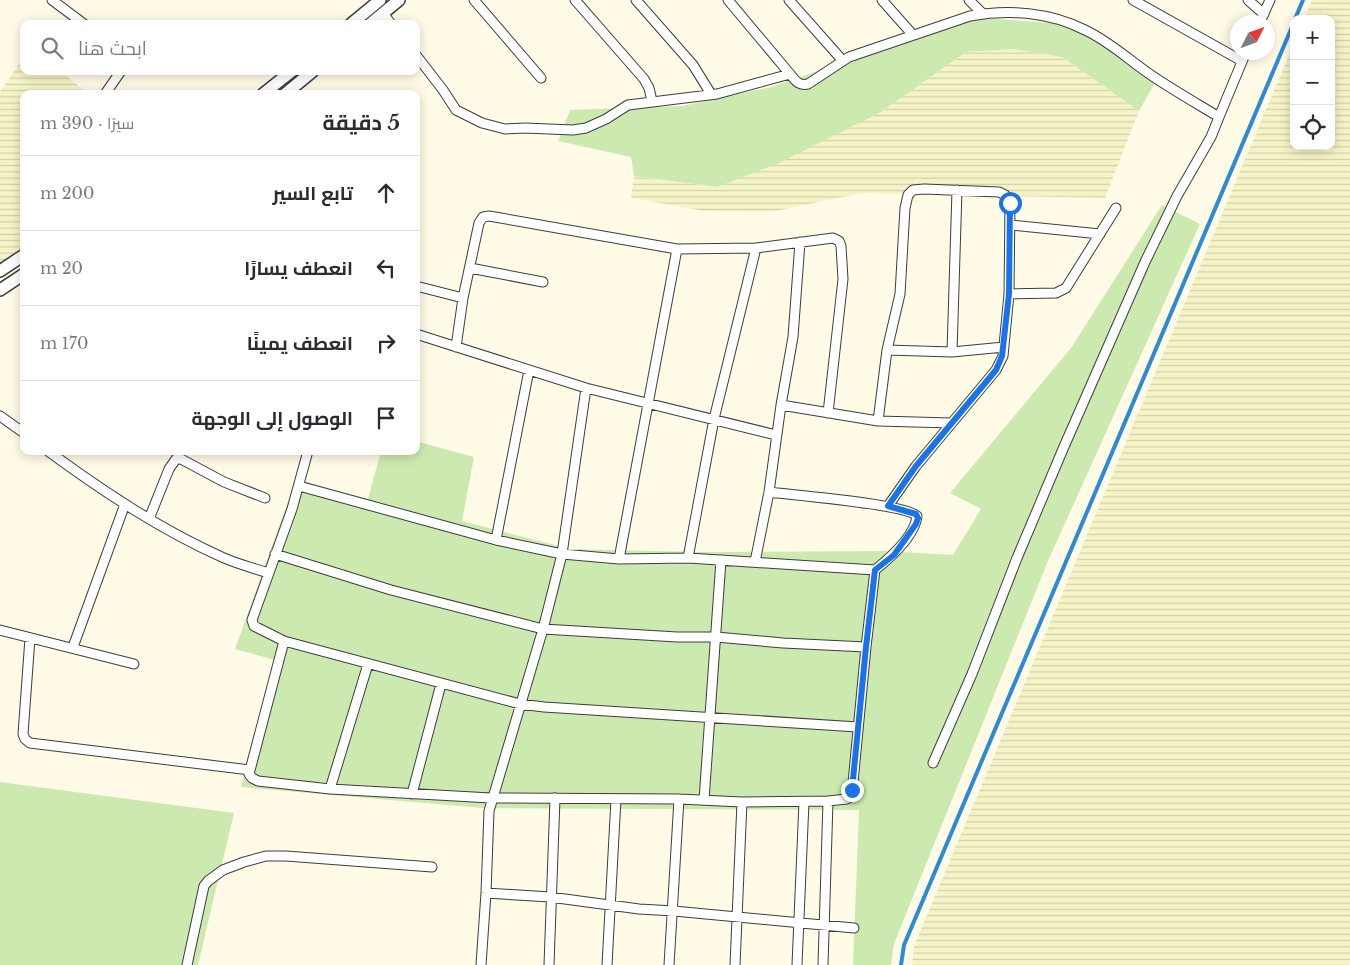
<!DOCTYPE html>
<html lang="ar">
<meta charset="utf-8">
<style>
body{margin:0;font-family:"Libre Baskerville",Cairo,serif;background:#f7f7f7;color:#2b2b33;direction:rtl}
.controls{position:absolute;right:15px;top:15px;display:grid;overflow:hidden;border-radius:10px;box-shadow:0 2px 12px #0003}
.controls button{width:45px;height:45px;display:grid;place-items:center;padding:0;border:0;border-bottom:1px solid #e1e1e2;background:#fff;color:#2b2b33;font:25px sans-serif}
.compass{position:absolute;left:1230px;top:15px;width:45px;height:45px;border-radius:50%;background:#fff;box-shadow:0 2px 12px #0003;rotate:48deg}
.stop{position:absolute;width:15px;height:15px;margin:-11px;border:4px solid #1a73e8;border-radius:50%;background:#fff}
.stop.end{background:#1a73e8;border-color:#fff;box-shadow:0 1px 5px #0008}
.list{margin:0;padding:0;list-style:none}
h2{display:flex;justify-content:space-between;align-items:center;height:65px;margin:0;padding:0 20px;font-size:21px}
h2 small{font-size:16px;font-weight:400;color:#7c7c81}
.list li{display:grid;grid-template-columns:32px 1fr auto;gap:15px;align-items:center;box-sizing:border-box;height:75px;padding:0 20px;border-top:1px solid #e1e1e2}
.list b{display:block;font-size:19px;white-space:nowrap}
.list em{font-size:16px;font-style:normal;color:#7c7c81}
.icon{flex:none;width:28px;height:28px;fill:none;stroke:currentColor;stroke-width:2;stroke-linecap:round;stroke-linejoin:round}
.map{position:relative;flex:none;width:1350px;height:965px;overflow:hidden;direction:ltr}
.search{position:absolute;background:#fff;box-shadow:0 2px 12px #0003;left:20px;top:20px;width:400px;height:55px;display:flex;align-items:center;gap:12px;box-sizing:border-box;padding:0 18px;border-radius:10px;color:#7c7c81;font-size:19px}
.panel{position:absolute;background:#fff;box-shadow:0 2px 12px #0003;left:20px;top:90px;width:400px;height:365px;border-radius:10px;direction:rtl}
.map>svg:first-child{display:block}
.farmland{fill:url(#farmland-rules)}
.grass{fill:#cceab0}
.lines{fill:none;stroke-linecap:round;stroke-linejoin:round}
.stream{stroke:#2d8ad4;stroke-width:4}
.minor-casing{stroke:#3d3d3d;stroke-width:11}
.tertiary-casing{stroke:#3d3d3d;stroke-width:14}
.minor{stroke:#fff;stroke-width:9}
.tertiary{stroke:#fff;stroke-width:11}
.route{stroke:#1a73e8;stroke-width:6}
</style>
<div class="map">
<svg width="1350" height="965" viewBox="0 0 1350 965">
<defs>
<pattern id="farmland-rules" width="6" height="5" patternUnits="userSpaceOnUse" patternTransform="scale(1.25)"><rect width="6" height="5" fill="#f6f4c7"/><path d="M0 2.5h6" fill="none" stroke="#d2d0aa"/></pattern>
</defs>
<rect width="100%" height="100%" fill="#fffbe7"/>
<path class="farmland" d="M1312,0H1350V965H912L914,946L1294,43V146H1331V19H1304Z
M1013,49L1062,57L1139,111L1105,198L862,193L771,212L704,211L631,198L634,176L717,187L881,112L966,52Z
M24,57V71H61L88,94H24V249L0,265V92Z"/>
<path class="grass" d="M980,18L1054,23L1095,34L1160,74L1139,111L1062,57L1013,49L966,52L881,112L779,163L717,187L634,176L631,157L558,141L570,110L682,106L771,87L906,41Z
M1162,205L1200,224L1048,561L894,944L891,965H853L859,810L483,808L241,787L275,660L235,649L296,479L368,499L381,451H416L418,450L419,442L474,457L462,521L570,549L698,552L884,551L953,555L981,509L950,493L1071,348Z
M0,782L234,813L198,965H0Z"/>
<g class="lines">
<path class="stream" d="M1295,19L1303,0
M901,965L904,945L1294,22"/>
<defs>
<path id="minor" d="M52,0L84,24
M474,0L541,78
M575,0L644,79L649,88L652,101
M636,0L693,65L711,94
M728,0L790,74C795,80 798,86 808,84L849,57L970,16C1008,9 1050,12 1085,30C1109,41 1129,60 1151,75C1173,90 1196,103 1219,117L1246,52
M789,0L843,61
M882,0L913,35
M969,0L982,13
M1133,0L1242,61
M1248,0L1264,14
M383,13L391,24
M1260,22L1270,0
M416,55L443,90L456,110L482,123L505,129L525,128L573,130L586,128L606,119L628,105L717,94L790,74
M105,94L121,71
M1011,225L1100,234
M470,268L543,282
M416,286L463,298
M1009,294L1056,293L1066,288L1116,208
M416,334L586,388L776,435
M456,347L463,298L479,223L483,217L489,216L677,249L756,248L833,238L839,241L841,246L843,279L828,413
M887,350L952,352L1004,347
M952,352L957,190
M781,405L878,421L951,423
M0,416L24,433
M878,421L887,350L900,294L905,208L908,195L913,190L924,189L999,192L1005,195L1010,203L1009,294L1003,356L996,370L916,466L888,506
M48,451C104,492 161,530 224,558C238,564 253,568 268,573
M308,451L292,509L252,620L254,626L284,641L249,774L252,778L258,781L330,789L491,798L679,799L742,802L828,801L847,799L852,793L866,647L875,570C890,558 915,536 917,516C906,504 792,495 769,492
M299,486L496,540L562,554L619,559L688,558L875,570
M149,519L169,469L176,459H181L224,482L265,498
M496,540L529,370
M275,554L391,590L543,629L677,637H716L783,643L866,647
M688,558L714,419L756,248
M619,559L677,249
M755,562L769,492L781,405L793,337L800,242
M0,630L134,664
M30,638L23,734L25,739L30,743L250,770
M284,641L520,704L544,707L858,727
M73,647L125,504
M933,763L972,674L1017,558L1063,449L1145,262L1177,196L1211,137L1219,117
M330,789L368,664
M412,794L441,684
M704,800L721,560
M486,893L550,897L639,909L674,911L854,928
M187,965L204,886L208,881L223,870L244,862L266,856H286L432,867
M481,965L486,893L489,811L543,629L562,554L586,388
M549,965L555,798
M607,965L616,799
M669,965L679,799
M735,965L742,802
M797,965L804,802
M823,965L828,801"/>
<path id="tertiary" d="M351,24L380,0
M370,24L399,0
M263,94L292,71
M285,94L313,71
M0,271L24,255
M0,290L24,274"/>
</defs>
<use href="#minor" class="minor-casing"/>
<use href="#tertiary" class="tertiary-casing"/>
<use href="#minor" class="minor"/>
<use href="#tertiary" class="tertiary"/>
</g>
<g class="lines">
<path class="route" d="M852,790L866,647L875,570L894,555L916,524L918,518L916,514L888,506L916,466L996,370L1002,356L1009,294L1010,203"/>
</g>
</svg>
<div class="controls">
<button>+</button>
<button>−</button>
<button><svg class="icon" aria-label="locate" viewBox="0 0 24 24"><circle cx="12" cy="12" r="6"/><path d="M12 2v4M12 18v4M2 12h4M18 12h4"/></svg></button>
</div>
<svg class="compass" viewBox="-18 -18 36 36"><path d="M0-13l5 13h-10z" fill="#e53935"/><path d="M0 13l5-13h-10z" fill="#7c7c81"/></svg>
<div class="stop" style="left:1010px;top:203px"></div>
<div class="stop end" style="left:852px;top:790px"></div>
<div class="search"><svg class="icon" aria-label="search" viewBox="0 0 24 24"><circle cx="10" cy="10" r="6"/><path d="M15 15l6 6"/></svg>ابحث هنا</div>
<section class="panel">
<h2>5 دقيقة<small>سيرًا · 390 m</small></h2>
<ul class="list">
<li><svg class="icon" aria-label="ahead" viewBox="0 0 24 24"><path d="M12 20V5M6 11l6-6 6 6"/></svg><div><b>تابع السير</b></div><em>200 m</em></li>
<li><svg class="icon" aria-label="left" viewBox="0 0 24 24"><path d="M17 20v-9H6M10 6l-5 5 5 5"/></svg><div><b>انعطف يسارًا</b></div><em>20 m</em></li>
<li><svg class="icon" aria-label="right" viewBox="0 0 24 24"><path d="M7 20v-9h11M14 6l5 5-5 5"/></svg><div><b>انعطف يمينًا</b></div><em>170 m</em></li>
<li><svg class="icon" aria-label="arrive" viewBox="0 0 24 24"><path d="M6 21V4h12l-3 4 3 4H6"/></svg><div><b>الوصول إلى الوجهة</b></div></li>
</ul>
</section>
</div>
